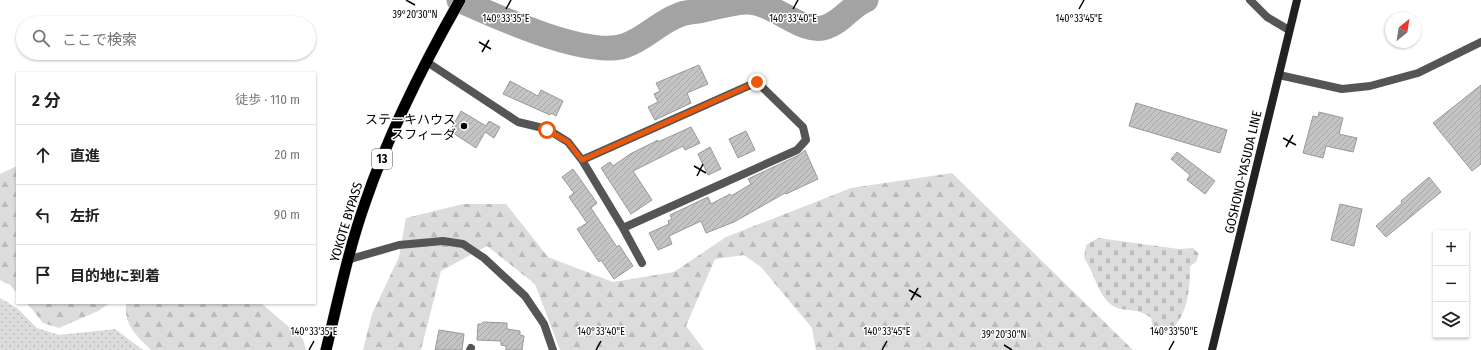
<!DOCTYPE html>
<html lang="ja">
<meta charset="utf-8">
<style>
body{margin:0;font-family:"Fira Sans Condensed","Noto Sans JP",sans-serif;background:#f6f6f6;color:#222}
.controls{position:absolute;right:12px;bottom:12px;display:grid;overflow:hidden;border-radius:0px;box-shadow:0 1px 3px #0004}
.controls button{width:36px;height:36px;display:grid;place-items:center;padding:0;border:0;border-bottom:1px solid #e0e0e0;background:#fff;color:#222;font:20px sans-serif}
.compass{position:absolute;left:1385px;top:12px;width:36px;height:36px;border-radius:50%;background:#fff;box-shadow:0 1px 3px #0004;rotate:30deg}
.stop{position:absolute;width:12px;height:12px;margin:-9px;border:3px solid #ea580c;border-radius:50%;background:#fff}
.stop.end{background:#ea580c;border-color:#fff;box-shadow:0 1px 4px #0008}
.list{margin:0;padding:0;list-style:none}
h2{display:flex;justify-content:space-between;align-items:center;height:52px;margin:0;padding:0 16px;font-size:17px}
h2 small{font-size:13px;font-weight:400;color:#767676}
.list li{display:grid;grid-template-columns:26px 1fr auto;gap:12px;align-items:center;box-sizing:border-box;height:60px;padding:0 16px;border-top:1px solid #e0e0e0}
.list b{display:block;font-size:15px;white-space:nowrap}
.list em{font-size:13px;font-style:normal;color:#767676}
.icon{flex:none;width:22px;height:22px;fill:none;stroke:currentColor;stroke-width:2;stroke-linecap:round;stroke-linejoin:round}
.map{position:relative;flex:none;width:1481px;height:350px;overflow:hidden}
.search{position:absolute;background:#fff;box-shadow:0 1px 3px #0004;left:16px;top:16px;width:300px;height:44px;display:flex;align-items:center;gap:10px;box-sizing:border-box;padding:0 14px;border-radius:22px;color:#767676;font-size:15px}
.panel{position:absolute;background:#fff;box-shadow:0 1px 3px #0004;left:16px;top:72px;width:300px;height:232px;border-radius:0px}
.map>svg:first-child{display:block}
.green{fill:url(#green-dots)}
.forest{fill:url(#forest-firs)}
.cemetery{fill:url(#cemetery-stones)}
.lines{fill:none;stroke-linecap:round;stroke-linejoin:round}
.river{stroke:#a3a3a3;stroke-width:25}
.building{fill:url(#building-hatch);stroke:#999}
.trunk-casing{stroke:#dbdbdb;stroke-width:12}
.minor{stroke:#555;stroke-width:8}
.secondary{stroke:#222;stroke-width:8}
.trunk{stroke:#000;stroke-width:11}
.route{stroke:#ea580c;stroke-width:5}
.ticks{fill:none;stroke:#000;stroke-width:1.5}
.poi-dot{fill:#000;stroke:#fff;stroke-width:1.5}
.labels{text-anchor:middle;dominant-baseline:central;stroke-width:3;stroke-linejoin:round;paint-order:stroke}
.shield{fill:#fff;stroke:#4c4c4c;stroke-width:1}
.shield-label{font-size:12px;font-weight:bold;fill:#000}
.poi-label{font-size:13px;fill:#000;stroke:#fff;text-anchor:end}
.street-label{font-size:13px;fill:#000;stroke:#fff}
.ticks-label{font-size:10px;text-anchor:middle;fill:#000;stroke:#fff;stroke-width:3;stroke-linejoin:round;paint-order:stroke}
</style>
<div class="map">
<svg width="1481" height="350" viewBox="0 0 1481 350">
<defs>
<pattern id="green-dots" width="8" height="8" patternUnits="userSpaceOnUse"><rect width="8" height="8" fill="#dcdcdc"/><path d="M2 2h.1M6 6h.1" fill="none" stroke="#bbb" stroke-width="1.8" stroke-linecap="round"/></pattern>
<pattern id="forest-firs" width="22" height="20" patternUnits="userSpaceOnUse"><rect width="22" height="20" fill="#dcdcdc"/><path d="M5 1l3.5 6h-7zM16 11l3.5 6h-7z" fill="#bbb"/></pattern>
<pattern id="cemetery-stones" width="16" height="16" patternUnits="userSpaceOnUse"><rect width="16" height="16" fill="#dcdcdc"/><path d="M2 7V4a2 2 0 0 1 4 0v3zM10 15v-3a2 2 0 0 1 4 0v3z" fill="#bbb"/></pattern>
<pattern id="building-hatch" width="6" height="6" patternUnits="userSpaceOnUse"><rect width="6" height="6" fill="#c4c4c4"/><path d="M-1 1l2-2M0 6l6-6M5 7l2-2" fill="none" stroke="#a7a7a7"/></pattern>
</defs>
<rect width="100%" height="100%" fill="#fff"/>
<path class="green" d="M0,298L17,308L37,328L59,335L115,329L143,350H0Z"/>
<path class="forest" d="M17,166V293L10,285L0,280V174Z
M952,173L1133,350H816L812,328L761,267L744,255L715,259L686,326L704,350H560L535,284L487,246L441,271L421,350H363L372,314L399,257L406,218L463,204H506L548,257L613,282L674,272L726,237L851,188Z
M27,303H110L98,311L59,328L43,323Z
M126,303H261L303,339L306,350H151C136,335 124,326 126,303Z"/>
<path class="cemetery" d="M1098,238L1179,249L1193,248L1199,254L1196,262L1190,266C1190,293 1187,325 1159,337L1153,327L1151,318C1148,316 1144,313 1140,312C1131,309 1121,311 1113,306C1097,295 1095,273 1084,258L1086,245Z"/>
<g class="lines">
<path class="river" d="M459,0C495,16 586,58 624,46C644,40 659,22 679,15C686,12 695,12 703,10C717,7 731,3 745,2C773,0 802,36 826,27C842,22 851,6 866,0"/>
</g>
<path class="building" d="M699,65L708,84L687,93L691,103L655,120L648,107L658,102L654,94L660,91L656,83Z
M510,81L538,96L541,90L563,101L556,116L551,113L550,115L503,94Z
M1481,85V164L1472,171L1433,123Z
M1136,103L1227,130L1220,153L1129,126Z
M461,111L486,126L489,121L500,127L494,138L485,132L476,148L450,131Z
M1319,112L1343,118L1339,134L1357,138L1353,152L1326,146L1323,158L1303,153L1313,116L1318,117Z
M691,127L700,143L685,150L683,146L633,171L652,200L631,214L601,168L610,162L613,166L630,154L658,140V142Z
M746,131L755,150L738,158L729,139Z
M710,147L721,169L708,175L698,154Z
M805,150L818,179L786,194L785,193L734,222L706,233L701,221L669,236L672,244L658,250L649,233L669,224L668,221L672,219L670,215L708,197L711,204L730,194L731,196L751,184L748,179L799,155Z
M1177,152L1215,181L1205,194L1187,180L1190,175L1171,159Z
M573,169L597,203L591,208L617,247L619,245L633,266L614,279L601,260L599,262L577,229L587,223L569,197L574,193L562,177Z
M1429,177L1441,192L1386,237L1376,226L1402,203L1401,201Z
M1340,204L1362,209L1354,246L1331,240Z
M483,322L507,323V329L520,331V335L524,336L522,350H506V346L501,345V341L477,340L478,324H481Z
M439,330L464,334L462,350H435Z"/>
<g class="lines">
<defs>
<path id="trunk" d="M326,350C338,301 348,251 365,203C389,132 423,65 460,0"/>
</defs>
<use href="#trunk" class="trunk-casing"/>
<path class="minor" d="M1250,0L1267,17L1289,30
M427,62L518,122L547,129L568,142L582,160L757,82L803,127L806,140L797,150L623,228
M1279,75L1342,89L1370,86L1418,73L1481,42
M582,160L623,228L642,263
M347,260L399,245L443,241L463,244L484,258L525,296L544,324L553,350
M470,350L471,348"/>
<path class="secondary" d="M1212,350L1297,0"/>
<use href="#trunk" class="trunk"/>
</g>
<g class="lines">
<path class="route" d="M547,130L568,142L582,160L757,82"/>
</g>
<path class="ticks" d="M406,0L415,5M506,9L511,0M793,9L798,0M1079,9L1084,0M479,42L491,49M482,52L489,40M1283,138L1296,145M1286,147L1293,135M694,166L706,173M697,176L703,164M909,290L921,297M911,300L918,288M1004,345L1012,350M309,350L314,341M596,350L601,341M882,350L887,341M1169,350L1174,341"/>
<circle class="poi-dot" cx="464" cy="126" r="4"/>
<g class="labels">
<rect class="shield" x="372" y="149" width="20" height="20" rx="3"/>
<g class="shield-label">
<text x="382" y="159">13</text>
</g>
<g class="poi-label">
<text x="456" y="119">ステーキハウス<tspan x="456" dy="15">スフィーダ</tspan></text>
</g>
<g class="street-label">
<text transform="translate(1243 172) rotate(-77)">GOSHONO-YASUDA LINE</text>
<text transform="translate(346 222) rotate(-73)">YOKOTE BYPASS</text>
</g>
</g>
<g class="ticks-label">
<text x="415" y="18">39°20'30"N</text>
<text x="506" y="22">140°33'35"E</text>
<text x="793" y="22">140°33'40"E</text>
<text x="1079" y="22">140°33'45"E</text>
<text x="314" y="335">140°33'35"E</text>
<text x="601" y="335">140°33'40"E</text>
<text x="887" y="335">140°33'45"E</text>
<text x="1174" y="335">140°33'50"E</text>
<text x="1004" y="338">39°20'30"N</text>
</g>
</svg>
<div class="controls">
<button>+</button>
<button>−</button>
<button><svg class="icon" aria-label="layers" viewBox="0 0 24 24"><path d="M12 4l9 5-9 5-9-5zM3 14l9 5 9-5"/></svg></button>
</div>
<svg class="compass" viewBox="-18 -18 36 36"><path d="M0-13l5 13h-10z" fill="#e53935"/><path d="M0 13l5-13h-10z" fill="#767676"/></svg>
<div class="stop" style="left:547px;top:130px"></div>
<div class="stop end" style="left:757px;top:82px"></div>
<div class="search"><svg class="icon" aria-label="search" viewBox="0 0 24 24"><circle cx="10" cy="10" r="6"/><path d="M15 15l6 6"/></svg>ここで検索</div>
<section class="panel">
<h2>2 分<small>徒歩 · 110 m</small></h2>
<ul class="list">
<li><svg class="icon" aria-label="ahead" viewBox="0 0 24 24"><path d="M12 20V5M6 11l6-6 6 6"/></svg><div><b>直進</b></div><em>20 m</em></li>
<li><svg class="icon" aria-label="left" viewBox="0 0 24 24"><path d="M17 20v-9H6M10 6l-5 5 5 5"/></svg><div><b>左折</b></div><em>90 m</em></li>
<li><svg class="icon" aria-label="arrive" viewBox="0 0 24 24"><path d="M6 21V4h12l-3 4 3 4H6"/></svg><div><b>目的地に到着</b></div></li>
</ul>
</section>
</div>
